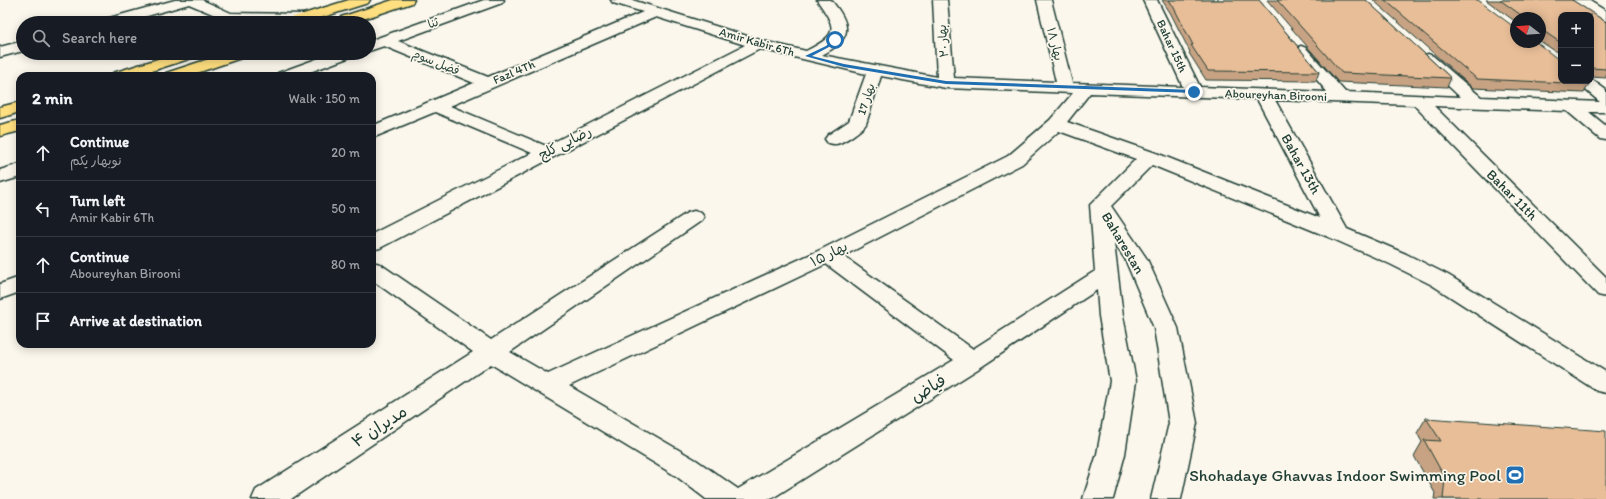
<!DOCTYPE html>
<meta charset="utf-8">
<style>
body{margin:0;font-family:Itim,"Playpen Sans Arabic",sans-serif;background:#242831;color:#f1f3f6}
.controls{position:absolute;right:12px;top:12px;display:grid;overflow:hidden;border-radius:8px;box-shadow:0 2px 10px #0003}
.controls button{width:36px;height:36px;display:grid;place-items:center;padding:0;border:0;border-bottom:1px solid #363941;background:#171b24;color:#f1f3f6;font:20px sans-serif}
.compass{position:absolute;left:1510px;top:12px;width:36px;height:36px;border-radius:50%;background:#171b24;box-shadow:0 2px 10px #0003;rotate:287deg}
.stop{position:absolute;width:12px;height:12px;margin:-9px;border:3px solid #1f6fb2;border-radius:50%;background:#fff}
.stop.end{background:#1f6fb2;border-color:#fff;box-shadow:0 1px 4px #0008}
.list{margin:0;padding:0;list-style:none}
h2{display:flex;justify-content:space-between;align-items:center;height:52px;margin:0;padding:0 16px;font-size:17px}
h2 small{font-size:13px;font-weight:400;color:#9ea1a6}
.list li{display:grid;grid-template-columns:26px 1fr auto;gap:12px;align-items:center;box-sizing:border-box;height:56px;padding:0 16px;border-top:1px solid #363941}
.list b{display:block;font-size:15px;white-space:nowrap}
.list p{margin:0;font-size:13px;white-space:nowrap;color:#9ea1a6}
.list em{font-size:13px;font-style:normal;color:#9ea1a6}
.icon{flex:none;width:22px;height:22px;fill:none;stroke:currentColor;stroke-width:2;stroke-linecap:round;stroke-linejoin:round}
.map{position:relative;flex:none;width:1606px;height:499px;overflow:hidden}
.search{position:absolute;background:#171b24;box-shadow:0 2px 10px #0003;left:16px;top:16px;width:360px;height:44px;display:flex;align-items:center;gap:10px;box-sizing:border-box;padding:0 14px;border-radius:22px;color:#9ea1a6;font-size:15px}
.panel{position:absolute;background:#171b24;box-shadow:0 2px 10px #0003;left:16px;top:72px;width:360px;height:276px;border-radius:12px}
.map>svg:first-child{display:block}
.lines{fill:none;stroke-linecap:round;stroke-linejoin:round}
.minor-casing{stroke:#1f3d34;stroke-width:3}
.major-casing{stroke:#1f3d34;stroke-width:3}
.minor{fill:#fbf7ec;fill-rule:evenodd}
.major{fill:#ffdf80;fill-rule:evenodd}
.wall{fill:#c8a383;stroke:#1f3d34}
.building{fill:#e8be98;stroke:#1f3d34}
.route{fill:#1f6fb2}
.labels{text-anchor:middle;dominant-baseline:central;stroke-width:3.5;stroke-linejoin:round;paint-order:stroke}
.far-street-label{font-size:12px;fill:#1f3d34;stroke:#fbf7ec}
.street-label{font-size:14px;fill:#1f3d34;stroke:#fbf7ec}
.near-street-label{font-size:17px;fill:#1f3d34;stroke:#fbf7ec}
.near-poi-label{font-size:17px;fill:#1f3d34;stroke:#fbf7ec;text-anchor:end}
</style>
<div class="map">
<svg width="1606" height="499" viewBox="0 0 1606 499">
<rect width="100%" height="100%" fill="#fbf7ec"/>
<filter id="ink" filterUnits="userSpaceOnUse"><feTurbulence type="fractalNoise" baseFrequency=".025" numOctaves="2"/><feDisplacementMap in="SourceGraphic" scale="8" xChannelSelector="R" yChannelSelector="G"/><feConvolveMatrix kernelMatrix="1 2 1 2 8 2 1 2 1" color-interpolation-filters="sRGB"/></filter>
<g filter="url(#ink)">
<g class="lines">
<defs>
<path id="minor" d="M175,0H202L231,13L304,14L309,15L311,18L309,21L304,22L229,21L189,4L123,23H100L102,20Z
M484,0H504L502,3L398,41L488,77L643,12L613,3L611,0H632L763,41L806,51C839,34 837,29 817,0H831C852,25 853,39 822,55L937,77L933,0H947L954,78L1056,82L1037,0H1051L1072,83L1183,87L1143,0H1157L1200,87L1327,92L1293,51L1296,48L1301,46L1306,48L1345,92L1460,97L1423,62L1420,59L1423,56L1428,54L1433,56L1481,97L1600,102L1575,81H1591V79L1606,90V112H1589L1606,126V140L1600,139L1567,111L1434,106L1606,277V297L1598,295L1414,105L1275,100L1347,229L1406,254L1448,275L1606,372V393L1597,391L1432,285L1390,264L1331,238L1152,165L1111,206L1147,259L1178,328L1197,423L1181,499H1151L1169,423L1154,328L1125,259L1114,243L1123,316L1136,381L1125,454L1113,499H1083L1097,454L1110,381L1099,316L1097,290L981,367L771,499H706L676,476L491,364L291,499H252L256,490L473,352L372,280V262L380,264L491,340L687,213L694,211L701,213L704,217L701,221L510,352L548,374L820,250L1008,156L1050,120L1073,93L946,88L881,76L866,124C862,130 841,145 834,144C832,144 830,143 828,143L825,139L828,135L849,121L866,74L760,49L380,248L372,250V234L532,153L435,112L372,138V126L474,83L384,46L369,51V41ZM656,17L745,45L546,146L450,106ZM1090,93L1257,99L1320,218L1156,153L1067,122ZM1059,131L1136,159L1090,205L1095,271L973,349L843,256L1022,164ZM826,264L954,360L738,489L696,460L569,386Z
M1572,0H1588L1606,11V21L1601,20L1574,3Z
M23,41V51L0,57V47Z
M333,53H356L353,56L299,76H276L278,73Z
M20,164V177L0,183V170Z
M20,277V292L0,299V284Z"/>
<path id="major" d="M349,0H370L368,3L304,23H282L284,20Z
M393,0H414L412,3L351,23H341L339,20L341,17Z
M177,53H201L198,56L136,76H111L113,73Z
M227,53H250L247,56L188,76H164L166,73Z
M20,102V112L0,118V107Z
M20,120V131L0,136V125Z"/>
</defs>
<use href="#minor" class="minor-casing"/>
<use href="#major" class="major-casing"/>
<use href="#minor" class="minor"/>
<use href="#major" class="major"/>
</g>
<path class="wall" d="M1162,0H1259L1319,72L1316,81L1206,80L1189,53L1190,52L1171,14Z
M1267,0H1366L1451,78L1447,87L1338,82Z
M1373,0H1478L1561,81L1589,84L1584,93L1473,88Z
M1486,0H1572L1606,22V78L1591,77V15H1561V55L1540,41V18H1516V22Z
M1426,418L1606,499H1434L1435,493L1414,456L1422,442L1417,433Z"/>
<path class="building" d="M1169,0H1259L1319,72L1208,71L1191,45H1193L1173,6Z
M1277,0H1366L1451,78L1342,73Z
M1385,0H1478L1514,27H1516V42H1536L1559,60L1561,61V81H1584L1589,84L1477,79Z
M1500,0H1572L1580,5L1606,22V69L1591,68V15H1561V43L1545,32H1540V18H1521V15Z
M1426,418L1606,431V499H1443L1445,478L1424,440L1441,441Z"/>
</g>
<path class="route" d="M835,38L837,40L829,47L812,56L844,64L946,81L1194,90L1196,92L1194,93L946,84L844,67L805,56L826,46Z"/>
<defs>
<symbol id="stadium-square" viewBox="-11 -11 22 22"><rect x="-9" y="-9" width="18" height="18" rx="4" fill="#1f6fb2" stroke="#fbf7ec"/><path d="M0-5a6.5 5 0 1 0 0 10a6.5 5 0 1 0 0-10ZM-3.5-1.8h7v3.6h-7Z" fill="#fff"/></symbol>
</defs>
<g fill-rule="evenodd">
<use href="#stadium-square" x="1504" y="464" width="22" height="22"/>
</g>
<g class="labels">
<g class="far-street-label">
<text transform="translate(433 23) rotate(-20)">ثنا</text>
<text transform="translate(943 41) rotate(-94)">بهار ۲۰</text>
<text transform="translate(757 42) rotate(16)">Amir Kabir 6Th</text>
<text transform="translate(1055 44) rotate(76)">بهار ۱۸</text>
<text transform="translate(1172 46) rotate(65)">Bahar 15th</text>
<text transform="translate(436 62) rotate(22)">فضل سوم</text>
<text transform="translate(514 72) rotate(-23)">Fazl 4Th</text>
<text transform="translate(1276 95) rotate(2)">Aboureyhan Birooni</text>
<text transform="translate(866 99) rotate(-72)">بهار 17</text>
</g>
<g class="street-label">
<text transform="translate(565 143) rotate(-27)">رضایی کلج</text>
<text transform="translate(1301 164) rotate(61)">Bahar 13th</text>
<text transform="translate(1512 195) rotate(45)">Bahar 11th</text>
<text transform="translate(1123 243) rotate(59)">Baharestan</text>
<text transform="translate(829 254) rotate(-26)">بهار ۱۵</text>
</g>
<g class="near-street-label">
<text transform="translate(928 388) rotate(-31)">فیاض</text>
<text transform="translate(379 426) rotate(-33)">مدیران ۴</text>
</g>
<g class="near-poi-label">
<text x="1501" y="475">Shohadaye Ghavvas Indoor Swimming Pool</text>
</g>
</g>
</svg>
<div class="controls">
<button>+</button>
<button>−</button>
</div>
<svg class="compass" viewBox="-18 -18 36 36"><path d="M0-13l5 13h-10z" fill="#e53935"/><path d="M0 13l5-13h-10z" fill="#9ea1a6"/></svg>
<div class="stop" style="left:835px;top:40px"></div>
<div class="stop end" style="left:1194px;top:92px"></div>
<div class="search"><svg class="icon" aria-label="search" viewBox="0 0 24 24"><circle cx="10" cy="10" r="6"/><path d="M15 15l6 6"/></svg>Search here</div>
<section class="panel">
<h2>2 min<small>Walk · 150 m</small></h2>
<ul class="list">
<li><svg class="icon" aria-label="ahead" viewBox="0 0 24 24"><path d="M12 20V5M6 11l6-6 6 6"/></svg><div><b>Continue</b><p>نوبهار یکم</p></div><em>20 m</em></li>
<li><svg class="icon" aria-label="left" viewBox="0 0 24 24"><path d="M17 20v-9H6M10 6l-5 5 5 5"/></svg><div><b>Turn left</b><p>Amir Kabir 6Th</p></div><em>50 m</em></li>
<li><svg class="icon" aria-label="ahead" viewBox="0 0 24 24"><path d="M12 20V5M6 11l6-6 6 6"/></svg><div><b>Continue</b><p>Aboureyhan Birooni</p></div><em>80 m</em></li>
<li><svg class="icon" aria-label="arrive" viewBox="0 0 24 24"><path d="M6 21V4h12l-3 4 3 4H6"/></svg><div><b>Arrive at destination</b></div></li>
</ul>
</section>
</div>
